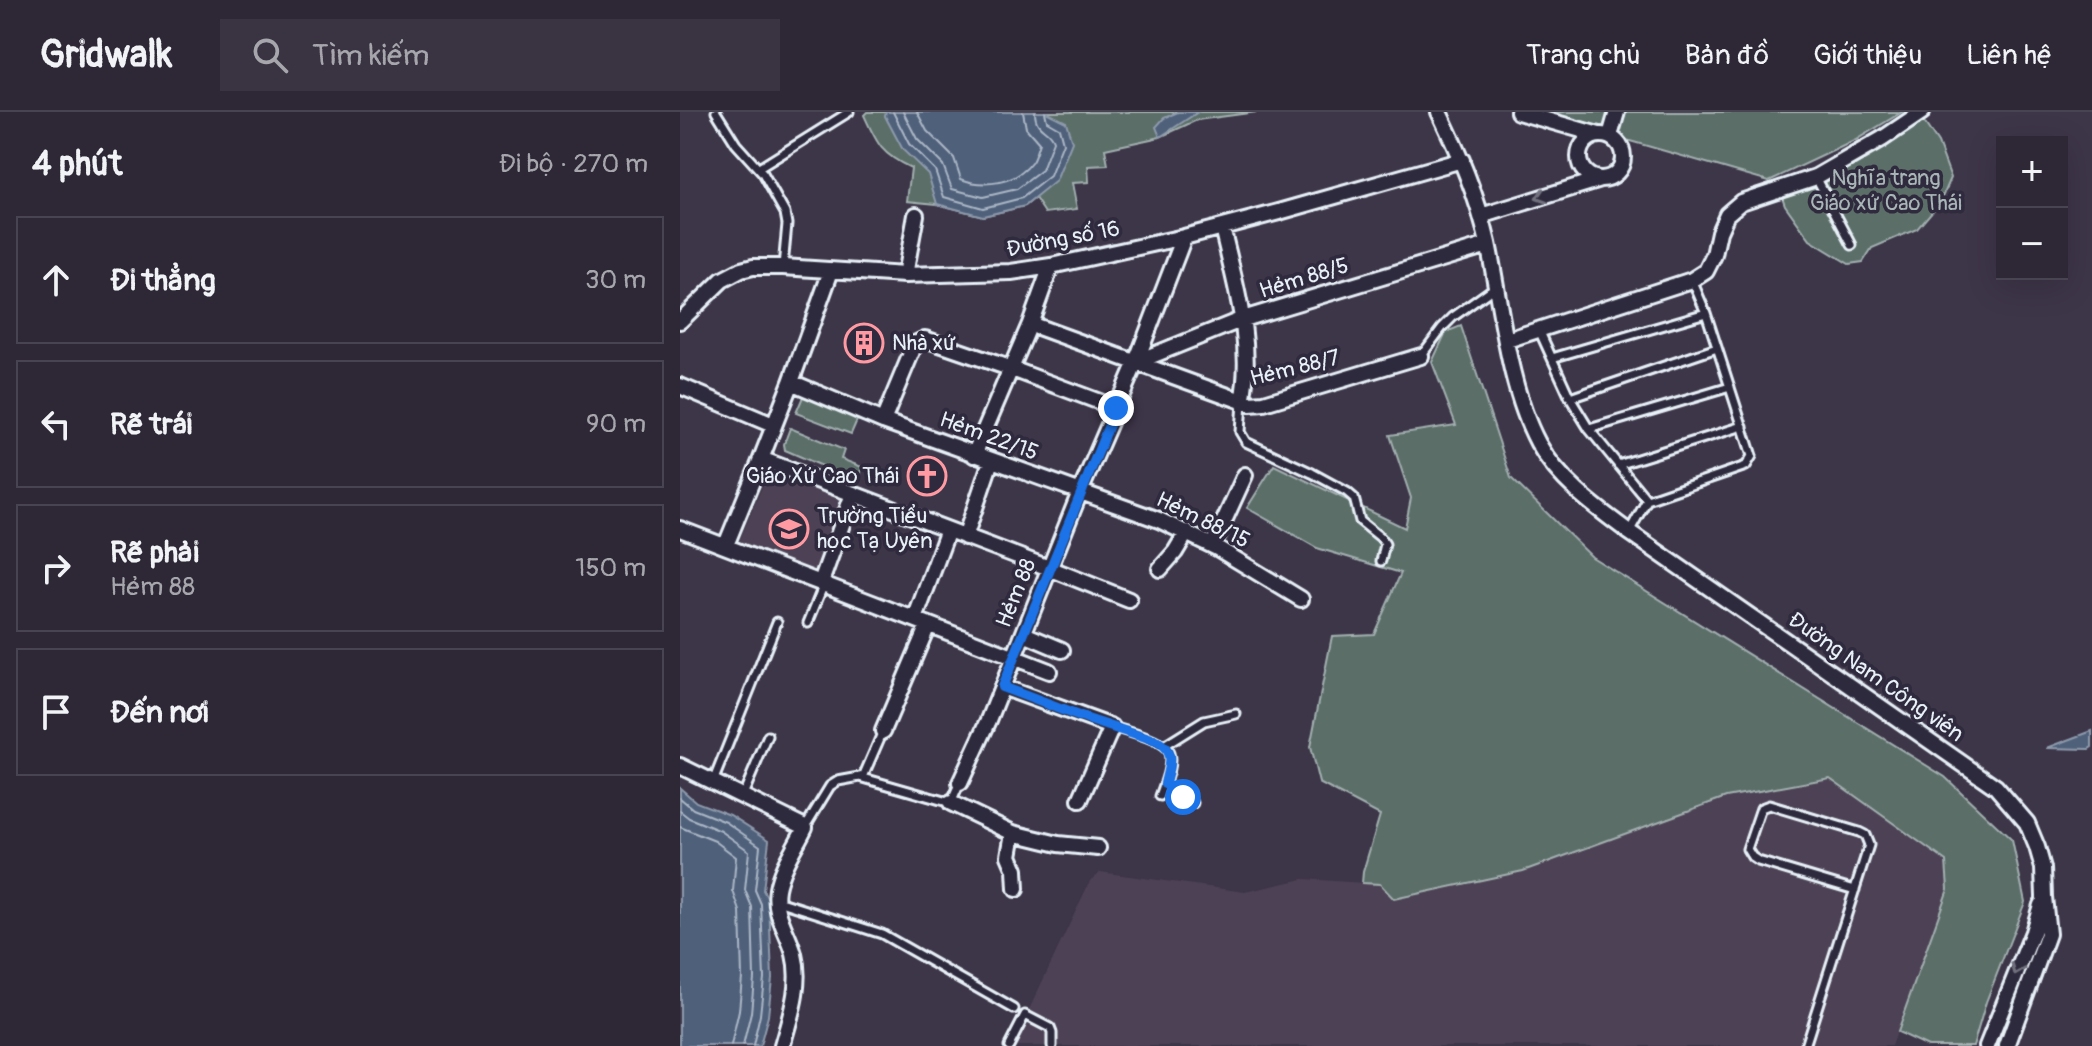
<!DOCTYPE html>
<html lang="vi">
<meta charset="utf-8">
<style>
body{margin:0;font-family:Pangolin,sans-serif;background:#3a3442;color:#f1f3f6}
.controls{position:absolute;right:24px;top:24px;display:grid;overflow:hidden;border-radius:0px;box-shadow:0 8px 32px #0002}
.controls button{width:72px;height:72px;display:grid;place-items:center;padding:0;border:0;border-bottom:2px solid #494451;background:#2e2836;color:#f1f3f6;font:40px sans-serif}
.stop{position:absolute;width:24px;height:24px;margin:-18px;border:6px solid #1a73e8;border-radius:50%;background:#fff}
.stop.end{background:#1a73e8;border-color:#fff;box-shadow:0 2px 8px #0008}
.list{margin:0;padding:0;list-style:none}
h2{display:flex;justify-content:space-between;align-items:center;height:104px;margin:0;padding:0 32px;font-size:34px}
h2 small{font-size:26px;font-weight:400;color:#a7a6ad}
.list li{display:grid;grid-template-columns:52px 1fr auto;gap:24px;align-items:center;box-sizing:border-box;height:128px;margin:0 16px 16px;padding:0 16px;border:2px solid #494451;border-radius:0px}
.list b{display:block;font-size:30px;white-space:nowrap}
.list p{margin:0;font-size:26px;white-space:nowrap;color:#a7a6ad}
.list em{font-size:26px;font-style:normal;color:#a7a6ad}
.icon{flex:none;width:44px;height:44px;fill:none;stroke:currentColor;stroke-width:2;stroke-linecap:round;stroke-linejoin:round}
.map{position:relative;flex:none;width:1412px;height:934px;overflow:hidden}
header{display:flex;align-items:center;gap:48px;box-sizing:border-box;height:112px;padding:0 40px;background:#2e2836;border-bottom:2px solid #494451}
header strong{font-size:38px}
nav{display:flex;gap:44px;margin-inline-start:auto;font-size:28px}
.search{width:560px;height:72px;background:#3a3442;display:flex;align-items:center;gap:20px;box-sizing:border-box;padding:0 28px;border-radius:0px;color:#a7a6ad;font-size:30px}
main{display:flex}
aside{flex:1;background:#2e2836}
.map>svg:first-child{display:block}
.built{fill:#4e4255}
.green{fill:#5b6e67;stroke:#a2b0b0;stroke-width:2}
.water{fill:#50607a;stroke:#8d9aac;stroke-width:2}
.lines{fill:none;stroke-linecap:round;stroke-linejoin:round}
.shore{stroke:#abb7c6;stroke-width:2}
.service-casing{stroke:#e8f1f8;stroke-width:13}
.minor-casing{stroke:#e8f1f8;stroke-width:20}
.service{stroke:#2f2a3d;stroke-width:7}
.minor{stroke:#2f2a3d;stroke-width:14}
.oneway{stroke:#70707e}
.route{stroke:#1a73e8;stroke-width:10}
.labels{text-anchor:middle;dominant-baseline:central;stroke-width:7;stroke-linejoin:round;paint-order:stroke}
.park-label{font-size:22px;fill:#a9b6b7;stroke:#2f2a3d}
.street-label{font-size:22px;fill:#e8f1f8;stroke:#2f2a3d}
.poi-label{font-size:22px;fill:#e8f1f8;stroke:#2f2a3d;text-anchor:start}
</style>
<header>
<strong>Gridwalk</strong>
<div class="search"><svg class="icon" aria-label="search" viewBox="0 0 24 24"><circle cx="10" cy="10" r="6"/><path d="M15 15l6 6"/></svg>Tìm kiếm</div>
<nav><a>Trang chủ</a><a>Bản đồ</a><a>Giới thiệu</a><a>Liên hệ</a></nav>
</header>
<main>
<aside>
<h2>4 phút<small>Đi bộ · 270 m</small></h2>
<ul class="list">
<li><svg class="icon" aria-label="ahead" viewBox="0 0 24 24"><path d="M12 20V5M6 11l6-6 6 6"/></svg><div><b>Đi thẳng</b></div><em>30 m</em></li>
<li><svg class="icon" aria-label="left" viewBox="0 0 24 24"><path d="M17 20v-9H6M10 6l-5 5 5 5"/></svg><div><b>Rẽ trái</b></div><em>90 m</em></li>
<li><svg class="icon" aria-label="right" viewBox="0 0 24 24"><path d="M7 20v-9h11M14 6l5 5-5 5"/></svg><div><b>Rẽ phải</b><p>Hẻm 88</p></div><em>150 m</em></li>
<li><svg class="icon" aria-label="arrive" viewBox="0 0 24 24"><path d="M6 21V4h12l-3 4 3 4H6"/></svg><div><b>Đến nơi</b></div></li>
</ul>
</aside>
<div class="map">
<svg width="1412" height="934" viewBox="0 0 1412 934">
<rect width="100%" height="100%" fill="#3d3548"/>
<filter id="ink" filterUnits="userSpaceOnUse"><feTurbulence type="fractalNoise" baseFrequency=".0125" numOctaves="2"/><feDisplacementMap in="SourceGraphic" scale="16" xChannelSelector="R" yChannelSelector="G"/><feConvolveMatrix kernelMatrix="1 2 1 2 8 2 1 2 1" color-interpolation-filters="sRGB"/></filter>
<g filter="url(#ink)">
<path class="built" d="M88,361L168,388L133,467L56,437Z
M1150,666L1266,748L1268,777L1211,934H330L346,904L410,769L420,760L565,780L623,767L700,772L714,787L843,759L1046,685Z"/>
<path class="green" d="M187,0H577L517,8L480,25L425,37L428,53L408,54L409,70L392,71L397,97L365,101L355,86L345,94L303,104L257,92L227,89L231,56C201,42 197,32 184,3Z
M849,0H1222L1174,29L1089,69Z
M1242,7L1258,31L1271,66L1261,89L1237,117L1192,136L1183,150L1169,152L1130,128L1105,93L1100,79Z
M781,214L831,366L912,445L1265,665L1332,728L1345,790L1306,890L1293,934H1247L1217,920L1268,777L1266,749L1150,666L1046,685L843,759L714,787L700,772L682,771L683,760L700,703L639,671L630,635L652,524L694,522L721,461L637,436L567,396L594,353L725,416L731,386L710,323L776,313L752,250L766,220Z
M125,280L190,305L187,311L177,308L171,322L116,301Z
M110,316L164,338L161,347L182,355L177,369L105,338L104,332Z"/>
<path class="water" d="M206,0H366L386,10L392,30L376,69L345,94L303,104L257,92L248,62L223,38L205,4Z
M498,0H518L480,25L476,15L484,6Z
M1412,619V635L1409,637L1367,636Z
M0,676L16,690L50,703L89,728L83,778L89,789L92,866L88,904L80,934H0Z"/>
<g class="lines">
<path class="shore" d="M213,0L229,32L255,58L264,85L303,96L342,86L370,64L383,31L379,16L367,9L365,0
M223,0L237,27L263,53L272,77L303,85L337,77L362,58L373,29C369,16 355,19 355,0
M237,0L247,19L274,46L281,67C304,76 336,72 352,50C355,45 357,37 359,31L346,16L343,0
M0,686L13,697L46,710L80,734L75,778L81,792L84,866L80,903L73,934
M0,699L9,706L41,719L69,739L65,778L72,795L74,866L71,901L63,934
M0,715L35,729L56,745L53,779L60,799L62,865L59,899L51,934"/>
<defs>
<path id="service" d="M36,0L56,32L83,62L105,101L107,112L103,155
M79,56L169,0
M1136,65L1172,133
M859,218L890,286L909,317L967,388
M741,244L762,216L773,205L815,175
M872,246L1026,201
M890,286L1037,236
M562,290L560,320L566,330L632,361L667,380L674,386L680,409L701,426L705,432L701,449
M909,317L1050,275
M938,353L1063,314
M949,420L967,388L1066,354L1072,344L1026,201L1012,168
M128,511L144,472
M432,615C445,619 484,628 489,641C493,653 484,673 480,684
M484,634L524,609L556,602
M183,665L203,619
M33,670L97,510
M485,672L513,691
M63,683L88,624
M125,715L150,674L158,669L180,665L271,691L280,671
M98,789L202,822L334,897
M329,934L345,903L370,916L372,921V934
M1125,934L1189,733L1185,723L1179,720L1089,693L1081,696L1067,737L1072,745L1078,749L1175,778"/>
<path id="minor" d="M759,0C780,44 797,83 808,131C821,193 828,275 858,331C878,368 915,395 949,420L1316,675L1347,711L1357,735L1363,756L1364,785L1368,822L1327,934
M838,0L919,23
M899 45a22 22 0 1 1 44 0a22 22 0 1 1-44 0Z
M930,24L937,0
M801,104L921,67
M542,115C555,172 574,231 562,290
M225,163L236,103
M0,209L42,168L61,158L73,155H103L225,163L331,160L371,154L504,125L599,100L782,48
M350,212L570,292L584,291L741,244
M827,228L1012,168L1026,159L1034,143L1039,120L1047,102L1061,90L1136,65L1202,27L1242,0
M456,250L563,207L808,133
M111,270L151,159
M0,274L93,313
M203,309L235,232L245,227L332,257L436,296
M294,343L350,212L371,154
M0,417L369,559
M285,425L311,349
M46,433L81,347
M533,433L565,363
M480,457L495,440L507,420
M141,470L173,382
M449,488L369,456L81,347L111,270L203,309L479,408L537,436L621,487
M235,507L268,418
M344,522L382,538
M322,575L432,615L400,688
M203,619L248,513
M0,654L125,715C116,734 101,755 97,777C93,802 108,820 114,842C122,873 110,905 102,934
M280,671L309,608L400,380L456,250L504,125
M271,691L333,721L378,732L418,736
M333,721L329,744L335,758L336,777
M1307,934L1353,820L1361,793"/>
</defs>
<use href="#service" class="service-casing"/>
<use href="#minor" class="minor-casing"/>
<use href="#service" class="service"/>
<use href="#minor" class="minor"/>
</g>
<defs><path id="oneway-chevron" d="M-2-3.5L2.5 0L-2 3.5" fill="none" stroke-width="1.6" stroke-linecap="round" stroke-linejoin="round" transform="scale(2)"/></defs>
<g class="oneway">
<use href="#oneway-chevron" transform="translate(861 85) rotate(162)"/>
<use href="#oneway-chevron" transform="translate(1337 858) rotate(112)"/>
</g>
</g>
<g class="lines" filter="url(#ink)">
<path class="route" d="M436,296L322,575L401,605L475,629C496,640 489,652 485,672L503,685"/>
</g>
<defs>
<symbol id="building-ring" viewBox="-11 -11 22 22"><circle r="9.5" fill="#2f2a3d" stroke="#ff9aa2" stroke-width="1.5"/><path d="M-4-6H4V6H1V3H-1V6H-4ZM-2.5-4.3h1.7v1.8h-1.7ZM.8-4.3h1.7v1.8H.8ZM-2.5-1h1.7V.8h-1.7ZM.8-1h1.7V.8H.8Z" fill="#ff9aa2"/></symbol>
<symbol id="church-ring" viewBox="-11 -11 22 22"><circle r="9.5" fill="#2f2a3d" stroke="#ff9aa2" stroke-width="1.5"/><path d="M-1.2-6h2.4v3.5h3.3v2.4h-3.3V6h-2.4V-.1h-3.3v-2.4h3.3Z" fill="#ff9aa2"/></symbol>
<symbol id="school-ring" viewBox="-11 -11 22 22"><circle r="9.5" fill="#2f2a3d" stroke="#ff9aa2" stroke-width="1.5"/><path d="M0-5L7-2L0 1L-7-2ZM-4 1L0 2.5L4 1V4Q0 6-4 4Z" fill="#ff9aa2"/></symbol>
</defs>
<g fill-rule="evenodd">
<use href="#building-ring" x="162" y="209" width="44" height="44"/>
<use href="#church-ring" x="225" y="342" width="44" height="44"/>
<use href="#school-ring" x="87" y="395" width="44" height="44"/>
</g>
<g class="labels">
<g class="park-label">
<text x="1206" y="66">Nghĩa trang<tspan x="1206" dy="25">Giáo xứ Cao Thái</tspan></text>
</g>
<g class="street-label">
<text transform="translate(383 127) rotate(-11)">Đường số 16</text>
<text transform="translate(624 166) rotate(-17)">Hẻm 88/5</text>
<text transform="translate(615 256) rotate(-14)">Hẻm 88/7</text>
<text transform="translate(309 324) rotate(20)">Hẻm 22/15</text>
<text transform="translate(523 408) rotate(26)">Hẻm 88/15</text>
<text transform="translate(336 481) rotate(-68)">Hẻm 88</text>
<text transform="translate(1196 565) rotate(35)">Đường Nam Công viên</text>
</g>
<g class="poi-label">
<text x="212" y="231">Nhà xứ</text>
<text x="219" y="364" text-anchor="end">Giáo Xứ Cao Thái</text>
<text x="137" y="404">Trường Tiểu<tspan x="137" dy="25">học Tạ Uyên</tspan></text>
</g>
</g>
</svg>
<div class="controls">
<button>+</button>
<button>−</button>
</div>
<div class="stop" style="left:503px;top:685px"></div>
<div class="stop end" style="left:436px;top:296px"></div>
</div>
</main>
